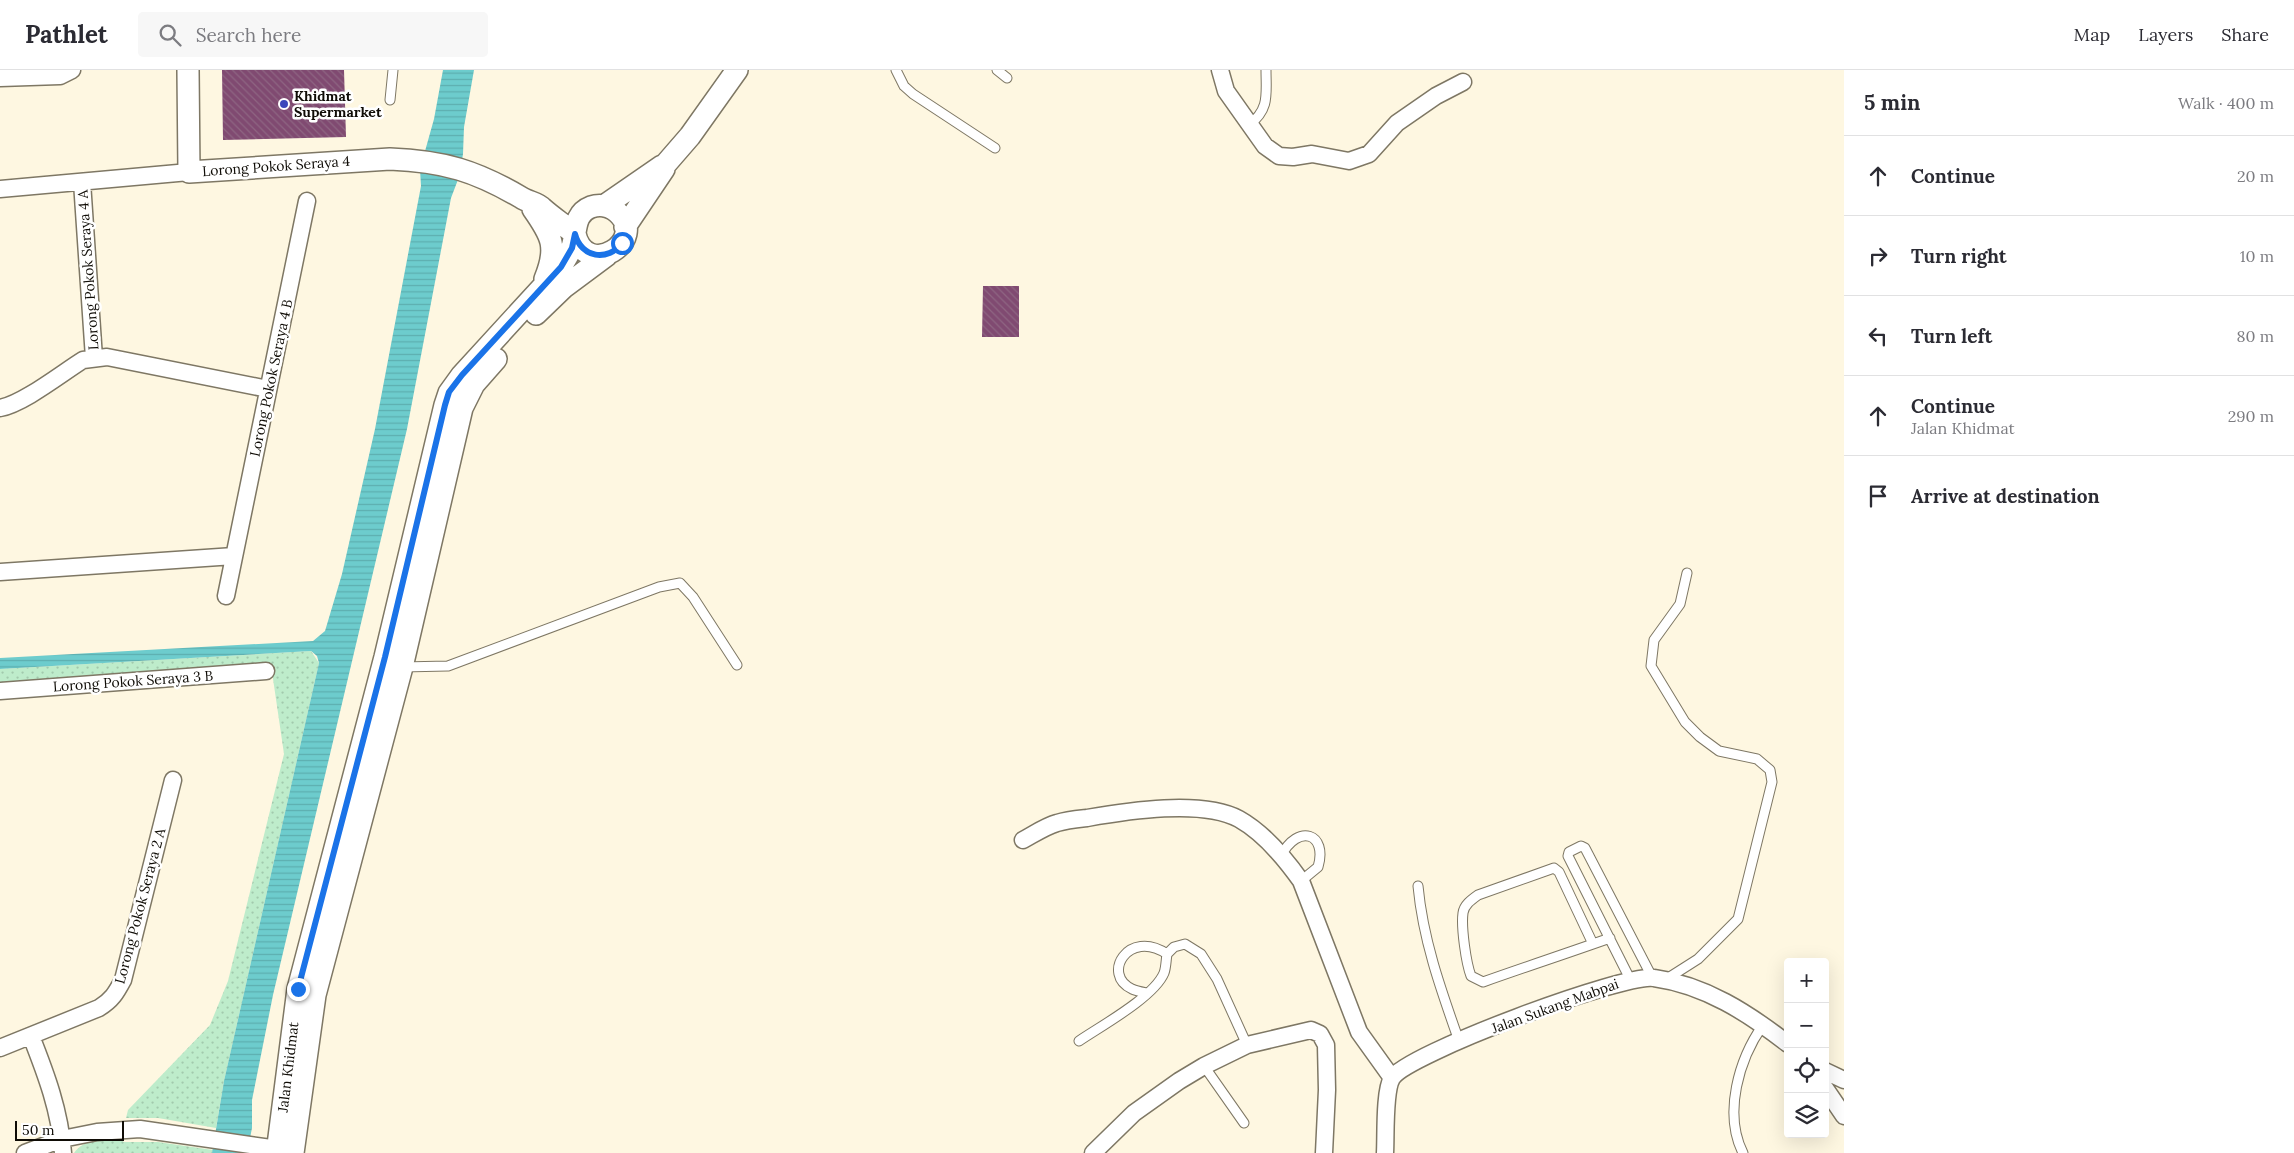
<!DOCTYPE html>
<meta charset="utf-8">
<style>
body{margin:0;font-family:Lora,serif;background:#f7f7f7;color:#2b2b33}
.controls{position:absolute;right:15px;bottom:15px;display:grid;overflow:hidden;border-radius:5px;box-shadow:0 5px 20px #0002}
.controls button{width:45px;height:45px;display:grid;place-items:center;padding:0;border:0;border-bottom:1px solid #e1e1e2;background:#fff;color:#2b2b33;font:25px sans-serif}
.scale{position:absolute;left:15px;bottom:12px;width:109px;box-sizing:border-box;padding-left:5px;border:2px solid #0f0c06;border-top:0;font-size:14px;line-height:18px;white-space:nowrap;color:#0f0c06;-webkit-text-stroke:4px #fff;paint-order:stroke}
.stop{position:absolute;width:15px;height:15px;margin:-11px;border:4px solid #1a73e8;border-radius:50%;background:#fff}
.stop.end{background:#1a73e8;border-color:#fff;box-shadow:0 1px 5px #0008}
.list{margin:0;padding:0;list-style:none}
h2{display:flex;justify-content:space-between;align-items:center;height:65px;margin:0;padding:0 20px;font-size:21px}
h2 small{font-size:16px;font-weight:400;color:#7c7c81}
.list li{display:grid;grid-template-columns:32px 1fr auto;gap:15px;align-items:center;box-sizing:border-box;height:80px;padding:0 20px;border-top:1px solid #e1e1e2}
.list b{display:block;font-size:19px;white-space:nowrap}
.list p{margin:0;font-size:16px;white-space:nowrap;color:#7c7c81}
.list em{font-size:16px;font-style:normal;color:#7c7c81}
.icon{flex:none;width:28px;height:28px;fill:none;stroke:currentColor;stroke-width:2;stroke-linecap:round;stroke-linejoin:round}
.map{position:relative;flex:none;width:1844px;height:1083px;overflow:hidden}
header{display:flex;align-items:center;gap:30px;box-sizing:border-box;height:70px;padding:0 25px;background:#fff;border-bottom:1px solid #e1e1e2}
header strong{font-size:24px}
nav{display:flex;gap:28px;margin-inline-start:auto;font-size:18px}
.search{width:350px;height:45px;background:#f7f7f7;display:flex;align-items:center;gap:12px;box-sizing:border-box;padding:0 18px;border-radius:5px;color:#7c7c81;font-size:19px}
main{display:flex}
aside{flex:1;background:#fff}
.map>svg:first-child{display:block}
.grass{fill:url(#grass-dots)}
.water{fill:url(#water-rules)}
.building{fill:url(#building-back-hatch)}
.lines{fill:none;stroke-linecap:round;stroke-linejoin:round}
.service-casing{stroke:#7e7764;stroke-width:11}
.minor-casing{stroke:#7e7764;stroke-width:19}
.tertiary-casing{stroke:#7e7764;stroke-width:24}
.service{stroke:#fff;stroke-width:9}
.minor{stroke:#fff;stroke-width:16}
.tertiary{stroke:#fff;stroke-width:21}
.route{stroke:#1a73e8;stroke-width:6}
.poi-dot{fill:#3c47bb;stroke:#fff;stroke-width:2}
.labels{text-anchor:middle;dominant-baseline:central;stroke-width:5;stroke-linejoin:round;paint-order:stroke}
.poi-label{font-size:14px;font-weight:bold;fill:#0f0c06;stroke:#fff;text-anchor:start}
.street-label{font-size:14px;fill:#0f0c06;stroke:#fff}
</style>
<header>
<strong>Pathlet</strong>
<div class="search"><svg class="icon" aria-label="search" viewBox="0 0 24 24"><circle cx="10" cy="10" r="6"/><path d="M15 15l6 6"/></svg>Search here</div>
<nav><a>Map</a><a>Layers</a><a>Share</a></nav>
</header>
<main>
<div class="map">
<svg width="1844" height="1083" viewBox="0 0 1844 1083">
<defs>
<pattern id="grass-dots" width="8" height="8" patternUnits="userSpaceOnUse" patternTransform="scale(1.25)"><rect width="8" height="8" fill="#beeccb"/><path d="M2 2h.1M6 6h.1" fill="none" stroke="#a2c9ad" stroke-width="1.8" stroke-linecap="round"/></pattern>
<pattern id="water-rules" width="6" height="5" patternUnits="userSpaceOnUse" patternTransform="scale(1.25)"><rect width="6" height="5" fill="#6dcccd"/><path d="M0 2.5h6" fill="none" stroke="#5daeaf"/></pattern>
<pattern id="building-back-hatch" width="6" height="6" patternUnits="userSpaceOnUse" patternTransform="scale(1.25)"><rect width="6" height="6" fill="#804a71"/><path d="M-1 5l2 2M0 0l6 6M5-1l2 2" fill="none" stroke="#8e6582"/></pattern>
</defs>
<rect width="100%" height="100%" fill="#fef7e1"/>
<path class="grass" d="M311,581L319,593L224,1011L216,1058L158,1048H126L128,1040L210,955L228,911L284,684L271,595L0,613V599Z
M117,1068L124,1072H158L213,1080L212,1083H74C84,1069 101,1070 117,1068Z"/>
<path class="water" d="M443,0H474L464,57L463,84L459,107L451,128L407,359L273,925L252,1030V1058L247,1083H212L224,1011L319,593L317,586L311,581L0,599V588L313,571L325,561L342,504L375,359L421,116L420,99L434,49Z"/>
<path class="building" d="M222,0H344L346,67L223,70Z
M983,216H1019V267H982Z"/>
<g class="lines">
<defs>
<path id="service" d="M896,0L904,16L913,24L995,78
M997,0L1007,8
M390,30L393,0
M1249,55C1270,39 1266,24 1266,0
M402,597L448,596L659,517L680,513L693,527L737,595
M1281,786C1298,753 1328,763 1318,797L1301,811
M1418,816C1423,870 1441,920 1459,971
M1593,874L1559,802L1554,798L1478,825C1471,830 1464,835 1463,843C1461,857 1466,893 1471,906L1483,912C1525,897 1568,883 1610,868
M1630,909L1568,786L1569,782L1581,776L1585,778L1652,907
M1665,910L1698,889L1738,849L1772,712L1770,700L1757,689L1719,681L1700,667L1685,652L1651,596L1654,570L1680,534L1687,503
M1147,923C1142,922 1136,921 1132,919C1101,905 1128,858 1167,884
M1079,971C1101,956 1154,927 1164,903C1166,898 1166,890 1167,884L1174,877L1185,874L1201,884L1217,909L1247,975
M1204,996L1244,1053
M1743,1083C1723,1043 1739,989 1763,955"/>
<path id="minor" d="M1220,0L1226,21L1265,76L1279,86L1293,87L1312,84L1349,91L1369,84L1397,53L1436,26L1463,12
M0,8L60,6L72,0
M82,112L94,288
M0,119L189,102
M0,338C23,334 62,303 83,290L107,287L268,319
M0,502L234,486
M226,526L307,131
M0,621L266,601
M1023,770C1034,764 1046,756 1057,753C1067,750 1078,749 1087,748C1127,741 1202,729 1239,749C1264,763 1284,787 1301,811L1359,962L1392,1008
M31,966C46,1004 60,1041 63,1083
M0,978L99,938C112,930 116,923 123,910L173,710
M1825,1001L1844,1010
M1825,1018L1844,1046
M25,1083L62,1069L97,1062L140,1059L278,1079
M1093,1083L1134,1043L1179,1011L1204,996L1247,975L1311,960L1320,964L1326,975L1327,1020L1324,1083
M1385,1083C1386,1066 1384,1021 1392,1008C1407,984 1624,903 1654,908C1705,915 1748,943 1788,974"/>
<path id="tertiary" d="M188,0L189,102L390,89C444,91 476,101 522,128C528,132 538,133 542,138C552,147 564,155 575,164
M604,136L662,96
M533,139C552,166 558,177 545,209
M625,157L664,99V96L690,66L737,0
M536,244L564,217L607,185
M277,1083L298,919L385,587L445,335L449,323L462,305L561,197C565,190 569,184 572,177C577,162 573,144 591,137C600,134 610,136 617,142C650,170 586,211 575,164
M293,1083L315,925L402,597L462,338L474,314L496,289"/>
</defs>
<use href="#service" class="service-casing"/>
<use href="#minor" class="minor-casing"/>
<use href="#tertiary" class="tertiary-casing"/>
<use href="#service" class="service"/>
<use href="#minor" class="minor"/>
<use href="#tertiary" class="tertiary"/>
</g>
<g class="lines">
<path class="route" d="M298,919L385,587L445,335L449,322L462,305L561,197L572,178L575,164C581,188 608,192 622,173"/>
</g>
<circle class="poi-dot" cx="284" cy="34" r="5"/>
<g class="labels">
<g class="poi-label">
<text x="294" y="26">Khidmat<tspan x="294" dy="16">Supermarket</tspan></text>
</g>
<g class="street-label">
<text transform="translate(276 96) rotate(-4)">Lorong Pokok Seraya 4</text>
<text transform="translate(88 200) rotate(-94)">Lorong Pokok Seraya 4 A</text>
<text transform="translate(271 308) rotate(-78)">Lorong Pokok Seraya 4 B</text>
<text transform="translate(133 611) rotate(-4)">Lorong Pokok Seraya 3 B</text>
<text transform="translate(140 836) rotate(-75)">Lorong Pokok Seraya 2 A</text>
<text transform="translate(1555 936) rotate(-20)">Jalan Sukang Mabpai</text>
<text transform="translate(288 997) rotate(-83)">Jalan Khidmat</text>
</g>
</g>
</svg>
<div class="controls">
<button>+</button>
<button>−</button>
<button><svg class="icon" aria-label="locate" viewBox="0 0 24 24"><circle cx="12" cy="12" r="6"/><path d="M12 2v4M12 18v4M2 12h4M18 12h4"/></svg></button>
<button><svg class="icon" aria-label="layers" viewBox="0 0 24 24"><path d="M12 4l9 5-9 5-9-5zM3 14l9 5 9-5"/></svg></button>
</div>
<div class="scale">50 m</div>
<div class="stop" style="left:622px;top:173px"></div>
<div class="stop end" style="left:298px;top:919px"></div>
</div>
<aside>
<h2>5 min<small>Walk · 400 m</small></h2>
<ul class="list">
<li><svg class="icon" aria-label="ahead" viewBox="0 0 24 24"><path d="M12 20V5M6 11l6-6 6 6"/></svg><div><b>Continue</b></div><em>20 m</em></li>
<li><svg class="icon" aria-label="right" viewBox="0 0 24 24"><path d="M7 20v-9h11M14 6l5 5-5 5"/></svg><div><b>Turn right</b></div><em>10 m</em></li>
<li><svg class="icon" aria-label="left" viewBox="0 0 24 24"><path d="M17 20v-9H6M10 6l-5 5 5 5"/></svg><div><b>Turn left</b></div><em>80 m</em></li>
<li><svg class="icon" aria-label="ahead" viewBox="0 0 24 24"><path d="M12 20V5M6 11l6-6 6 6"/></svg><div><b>Continue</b><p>Jalan Khidmat</p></div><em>290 m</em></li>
<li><svg class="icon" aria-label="arrive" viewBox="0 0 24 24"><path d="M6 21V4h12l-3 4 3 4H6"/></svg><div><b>Arrive at destination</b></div></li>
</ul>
</aside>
</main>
